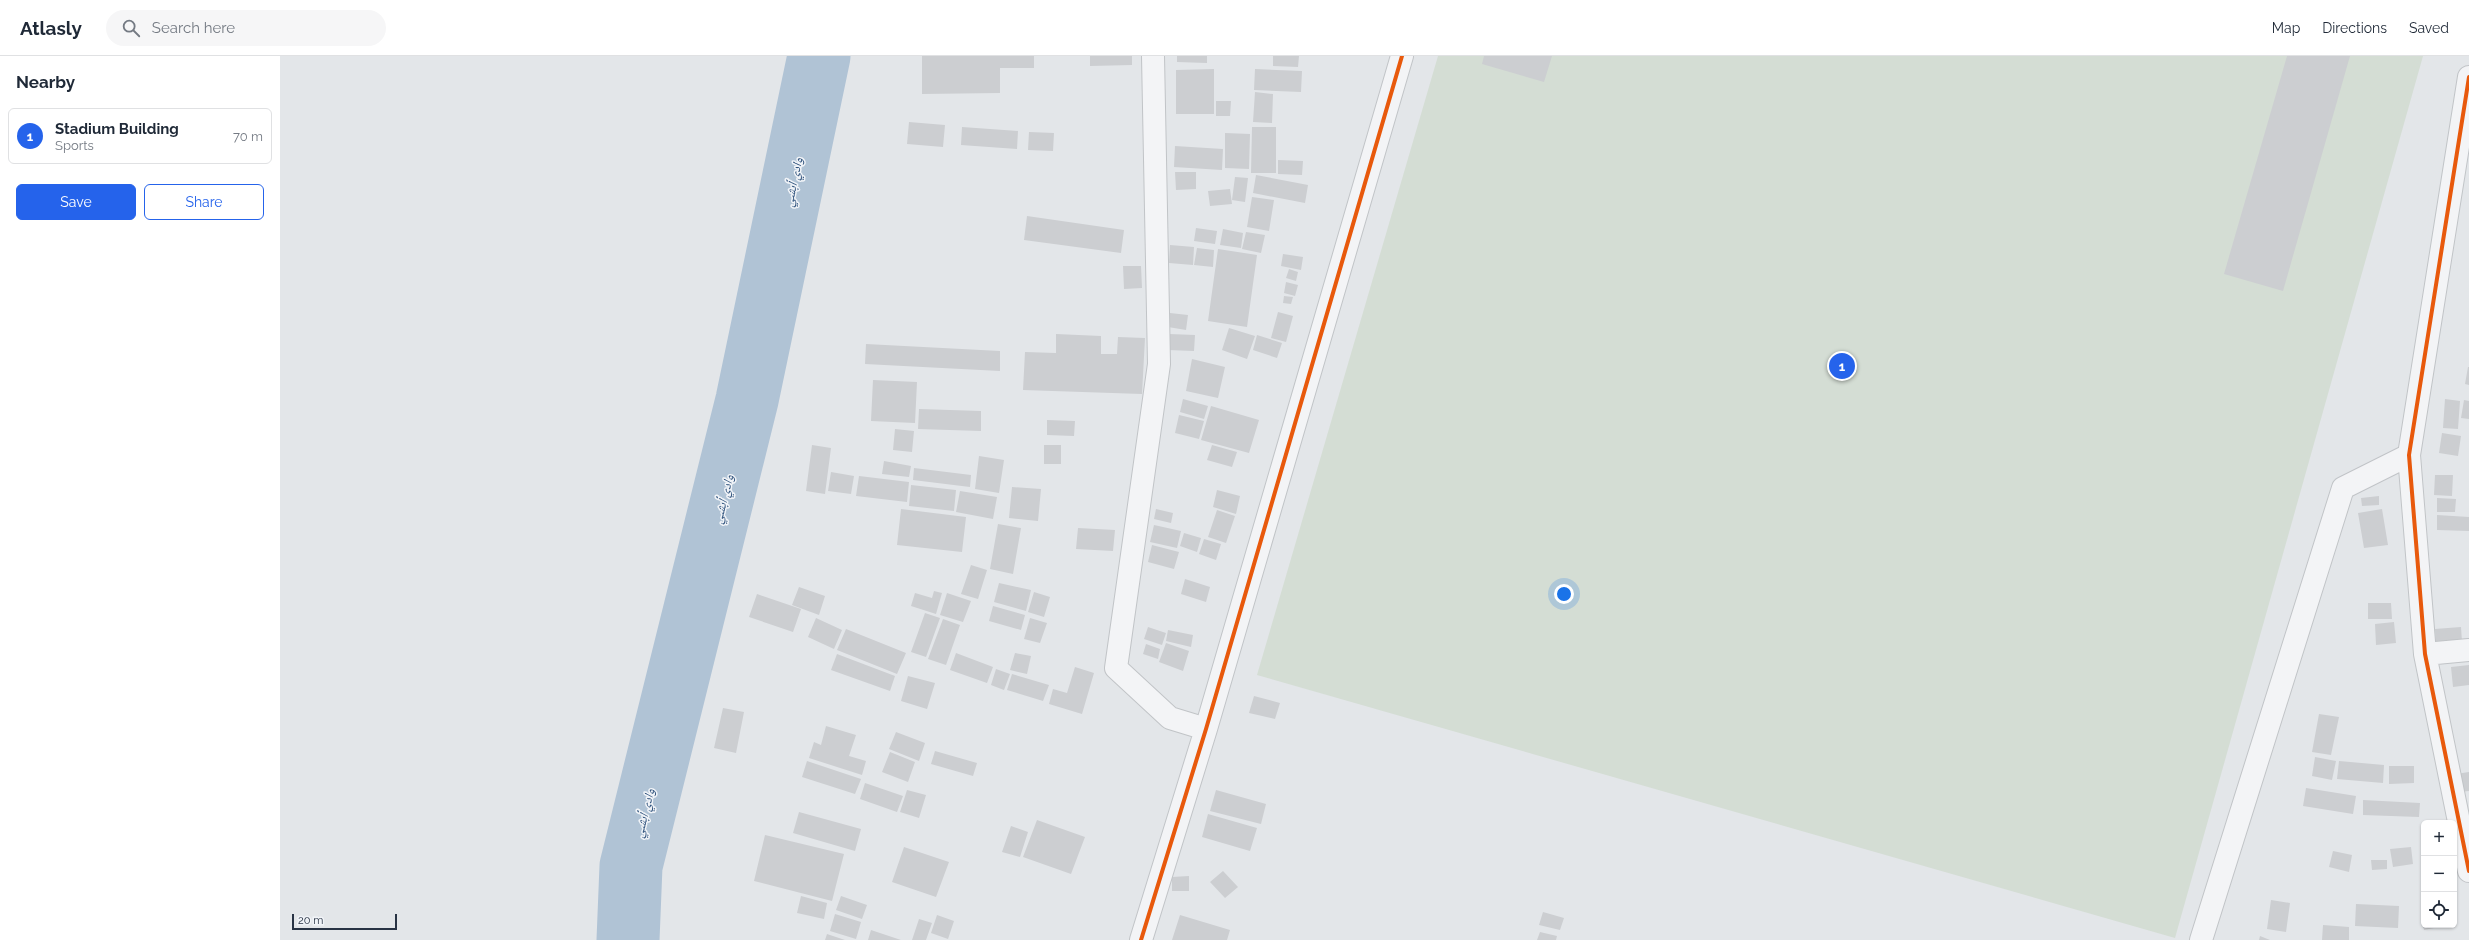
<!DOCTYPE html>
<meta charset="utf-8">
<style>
body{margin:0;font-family:Raleway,"Noto Naskh Arabic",sans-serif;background:#f6f6f7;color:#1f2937}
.controls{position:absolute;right:12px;bottom:12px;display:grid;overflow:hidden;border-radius:6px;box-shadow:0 1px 3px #0004}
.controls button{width:36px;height:36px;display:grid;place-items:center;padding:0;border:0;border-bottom:1px solid #e0e1e3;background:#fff;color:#1f2937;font:20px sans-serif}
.scale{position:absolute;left:12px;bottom:10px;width:105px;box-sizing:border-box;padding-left:4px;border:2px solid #283344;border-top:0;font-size:11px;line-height:14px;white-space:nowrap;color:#283344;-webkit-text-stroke:3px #f1f4f8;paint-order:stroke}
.you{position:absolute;left:1284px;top:538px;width:14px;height:14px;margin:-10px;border:3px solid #fff;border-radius:50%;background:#1a73e8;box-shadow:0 0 0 6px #1a73e833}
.badge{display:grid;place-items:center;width:26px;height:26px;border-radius:50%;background:#2563eb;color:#fff;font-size:13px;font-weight:700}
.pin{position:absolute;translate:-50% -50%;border:2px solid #fff;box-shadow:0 1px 4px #0006}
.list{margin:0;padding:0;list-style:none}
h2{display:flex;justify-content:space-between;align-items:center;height:52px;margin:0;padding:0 16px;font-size:17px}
h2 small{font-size:13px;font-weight:400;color:#747a83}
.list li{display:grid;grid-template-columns:26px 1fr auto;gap:12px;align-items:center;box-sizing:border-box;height:56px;margin:0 8px 8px;padding:0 8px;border:1px solid #e0e1e3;border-radius:6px}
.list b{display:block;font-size:15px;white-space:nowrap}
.list p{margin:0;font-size:13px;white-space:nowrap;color:#747a83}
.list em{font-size:13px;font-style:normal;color:#747a83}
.actions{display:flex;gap:8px;padding:12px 16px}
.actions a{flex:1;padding:9px 0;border:1px solid #2563eb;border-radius:6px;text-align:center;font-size:14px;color:#2563eb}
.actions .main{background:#2563eb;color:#fff}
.icon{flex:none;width:22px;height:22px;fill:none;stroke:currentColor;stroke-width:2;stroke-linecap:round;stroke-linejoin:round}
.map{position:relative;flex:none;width:2189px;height:884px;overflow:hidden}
header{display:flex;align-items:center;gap:24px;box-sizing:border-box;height:56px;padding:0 20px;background:#fff;border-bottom:1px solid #e0e1e3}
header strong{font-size:19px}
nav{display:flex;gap:22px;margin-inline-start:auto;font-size:14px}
.search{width:280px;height:36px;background:#f6f6f7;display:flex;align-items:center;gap:10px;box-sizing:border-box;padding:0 14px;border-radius:22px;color:#747a83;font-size:15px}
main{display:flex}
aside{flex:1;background:#fff}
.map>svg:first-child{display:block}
.green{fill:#d4ddd4}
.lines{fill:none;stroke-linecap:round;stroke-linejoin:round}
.river{stroke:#b0c3d5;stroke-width:63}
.building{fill:#ccced1}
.street-casing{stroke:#c1c4c7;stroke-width:24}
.street{stroke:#f3f4f6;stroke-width:22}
.cycleway-casing{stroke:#f1f4f8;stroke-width:6}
.cycleway{stroke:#e8590c;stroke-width:4}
.labels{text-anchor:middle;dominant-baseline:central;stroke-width:3;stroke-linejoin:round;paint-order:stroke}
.water-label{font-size:13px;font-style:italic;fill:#2f527c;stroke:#f1f4f8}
</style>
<header>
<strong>Atlasly</strong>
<div class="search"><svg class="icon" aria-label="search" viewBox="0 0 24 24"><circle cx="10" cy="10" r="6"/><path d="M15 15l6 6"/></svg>Search here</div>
<nav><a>Map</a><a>Directions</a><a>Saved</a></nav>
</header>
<main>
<aside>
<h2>Nearby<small></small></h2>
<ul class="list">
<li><span class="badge">1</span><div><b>Stadium Building</b><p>Sports</p></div><em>70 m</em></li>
</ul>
<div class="actions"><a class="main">Save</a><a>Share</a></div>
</aside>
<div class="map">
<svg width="2189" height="884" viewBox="0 0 2189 884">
<rect width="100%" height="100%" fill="#e3e6e9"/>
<path class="green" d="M1158,0H2143L1895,882L977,619Z"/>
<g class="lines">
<path class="river" d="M348,884L351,810L467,344L539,0"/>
</g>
<path class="building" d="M642,0H754V12H720V37L642,38Z
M810,0H852V9L810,10Z
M897,0H927V7L897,6Z
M993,0H1019L1018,11L993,10Z
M1204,0H1272L1264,26L1202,8Z
M2007,0H2070L2003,235L1944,218Z
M934,13V58H896V14Z
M975,13L1022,15L1021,36L974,34Z
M975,36L993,38L992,67L973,66Z
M936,45H951L950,60H936Z
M629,66L665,69L663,91L627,88Z
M682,71L738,75L737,93L681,89Z
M972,71H996V117H971Z
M749,76L774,77L773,95L748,94Z
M945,77L970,78L969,113L945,112Z
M895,90L943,93L942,114L894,111Z
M998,104L1023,105L1022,119L998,118Z
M895,116H916V133L896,134Z
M976,119L1028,129L1025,147L973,137Z
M955,121L968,122L965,146L952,144Z
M950,133L952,148L930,150L928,135Z
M972,141L994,144L989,175L967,171Z
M747,160L844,174L841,197L744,184Z
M916,172L937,175L935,188L914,185Z
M943,173L963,177L961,192L940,189Z
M966,176L985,179L981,197L962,193Z
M890,189L914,191L913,209L889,207Z
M917,192L934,194L933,211L914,209Z
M938,193L977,199L967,271L928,265Z
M1003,198L1023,201L1021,214L1001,210Z
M843,210H861L862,232L844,233Z
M1009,213L1018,216L1016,225L1006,222Z
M1006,226L1018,229L1015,240L1004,237Z
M1004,240L1013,241L1011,248L1003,247Z
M998,256L1013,260L1006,286L991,282Z
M890,257L908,259L906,274L888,271Z
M949,272L975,280L967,303L942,294Z
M776,278L821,280V298H837L838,281L865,282L862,338L743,334L745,296L776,297Z
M889,278L915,279L914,295L888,294Z
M977,279L1002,287L997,302L973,294Z
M586,288L720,295V315L585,308Z
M912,303L945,311L938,342L906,335Z
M2188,311H2189V329L2185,328Z
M593,324L637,326L635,367L591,365Z
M903,343L928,350L924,363L900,356Z
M2165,343L2180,345L2178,373L2163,372Z
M2184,344L2189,345V363L2181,362Z
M931,350L979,364L969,397L921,384Z
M639,353L701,355V375L638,373Z
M899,359L924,365L919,383L895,377Z
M767,364L795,365L794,380L767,379Z
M615,373L634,375L632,396L613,394Z
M2162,377L2181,380L2178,400L2159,397Z
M532,389L551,392L545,438L526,435Z
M764,389H781V408H764Z
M932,389L957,396L952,411L927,404Z
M699,400L724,404L719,437L695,433Z
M604,405L631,410L629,421L602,418Z
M634,412L691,419L690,431L633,424Z
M551,416L574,420L571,438L548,435Z
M2155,419H2173L2172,440L2154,439Z
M579,420L629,426L627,446L576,440Z
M631,429L676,434L674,455L629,450Z
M732,431L761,433L758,465L729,462Z
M937,434L960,440L956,458L933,451Z
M680,435L717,441L713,463L676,456Z
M2099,440V449L2082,450L2081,442Z
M2157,442L2176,443L2175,456H2157Z
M621,453L686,461L682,496L617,489Z
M876,453L893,457L891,467L874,463Z
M2102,453L2108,489L2084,492L2078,457Z
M937,454L955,460L946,487L928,481Z
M2157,459L2189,461V475L2157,474Z
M718,468L741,472L733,518L710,513Z
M874,469L901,475L897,492L870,486Z
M798,472L835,474L833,495L796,493Z
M904,477L921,482L917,496L900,490Z
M924,483L941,488L936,504L919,498Z
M872,489L899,496L894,513L868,506Z
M691,509L707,514L698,543L681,538Z
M905,523L930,531L926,546L901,538Z
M719,527L751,534L746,555L714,546Z
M519,531L545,540L539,559L512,549Z
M654,535L662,537L656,558L631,550L635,537L652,542Z
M754,536L770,541L764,561L748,556Z
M667,537L691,545L683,566L660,559Z
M477,538L521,553L513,576L469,561Z
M2088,547H2111L2112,563H2088Z
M713,550L745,559L741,574L709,565Z
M645,557L660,562L646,601L631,596Z
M536,562L562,574L554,593L528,581Z
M750,562L767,567L760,587L744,583Z
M663,563L680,569L666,609L648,603Z
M2114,566L2116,587L2096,589L2095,568Z
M868,571L886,577L882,589L864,583Z
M2181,571L2182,586L2156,587L2155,573Z
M566,573L626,597L617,618L557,594Z
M888,574L913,579L911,591L886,585Z
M886,587L909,595L903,615L879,606Z
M866,588L880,593L878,603L863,598Z
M676,597L713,611L707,627L670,614Z
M735,597L751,600L747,618L730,614Z
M557,598L615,620L610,635L551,614Z
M2189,609V629L2173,631L2171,611Z
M795,611L814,617L802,658L769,648L773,633L787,637Z
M716,613L730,618L724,634L711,629Z
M732,618L769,629L763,645L727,634Z
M628,620L655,627L647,653L621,645Z
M974,640L1000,647L995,663L969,657Z
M443,652L464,656L456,697L434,692Z
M2039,658L2059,661L2051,699L2032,696Z
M546,670L576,679L569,700L586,705L582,719L529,702L534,686L541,689Z
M616,676L645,687L639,705L609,693Z
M655,695L697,707L693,720L651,708Z
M610,696L635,706L628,726L602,716Z
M2035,701L2056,705L2052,724L2032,720Z
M527,705L581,723L575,738L522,721Z
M2059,705L2104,709L2103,727L2057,723Z
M2109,710H2134V727L2109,728Z
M2189,716V735L2179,736L2176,718Z
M585,727L623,740L617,756L580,743Z
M2026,732L2076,740L2073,758L2023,750Z
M627,734L646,739L639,762L620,756Z
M936,734L986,748L981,768L930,755Z
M2083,744L2140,747L2139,761L2083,759Z
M519,756L581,773L575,795L513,777Z
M928,758L977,772L970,795L922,781Z
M757,764L805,781L791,818L743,801Z
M731,770L748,776L740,801L722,796Z
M485,779L564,798L552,845L474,825Z
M624,791L669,806L656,841L612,826Z
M2131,791L2133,808L2113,811L2110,793Z
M2053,795L2072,799L2069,816L2049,811Z
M2091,804H2107V813L2092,814Z
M943,815L958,831L945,842L930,826Z
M909,820V835H892V821Z
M521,840L547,847L544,863L517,857Z
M561,840L587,849L582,863L556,854Z
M1991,844L2010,847L2006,876L1987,873Z
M2076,848L2119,850L2118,872L2075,870Z
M1263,856L1284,862L1280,874L1259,869Z
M555,858L581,866L576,883L550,875Z
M657,859L674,865L668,883L651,877Z
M900,859L950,874L947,884H892Z
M2141,860H2144V869L2164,870L2144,874Z
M639,863L652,867L646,884H632Z
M2043,869L2069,871V884H2042Z
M591,874L621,884H588Z
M1260,876L1277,880L1276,884H1257Z
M547,878L565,884H545Z
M1980,880L1990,884H1979Z"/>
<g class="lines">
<defs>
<path id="street" d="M873,0L879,308L836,612L890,662L926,673
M2189,21L2129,399L2145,598L2189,815
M2145,598L2189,594
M861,884L926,673L1122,0
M1921,884L2063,432L2129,399"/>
</defs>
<use href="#street" class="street-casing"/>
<use href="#street" class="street"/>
<defs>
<path id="cycleway" d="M2189,21L2129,399L2145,598L2189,815
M861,884L926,673L1122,0"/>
</defs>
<use href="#cycleway" class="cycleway-casing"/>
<use href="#cycleway" class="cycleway"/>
</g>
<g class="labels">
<g class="water-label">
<text transform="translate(513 126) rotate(-78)">وادي أبشي</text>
<text transform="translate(443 443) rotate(-76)">وادي أبشي</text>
<text transform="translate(364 757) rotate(-76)">وادي أبشي</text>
</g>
</g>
</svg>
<div class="controls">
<button>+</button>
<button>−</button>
<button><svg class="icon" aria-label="locate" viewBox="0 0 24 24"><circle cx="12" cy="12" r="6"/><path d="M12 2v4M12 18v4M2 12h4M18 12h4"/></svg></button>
</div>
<div class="scale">20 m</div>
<div class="you"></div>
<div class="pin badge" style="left:1562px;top:310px">1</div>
</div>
</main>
